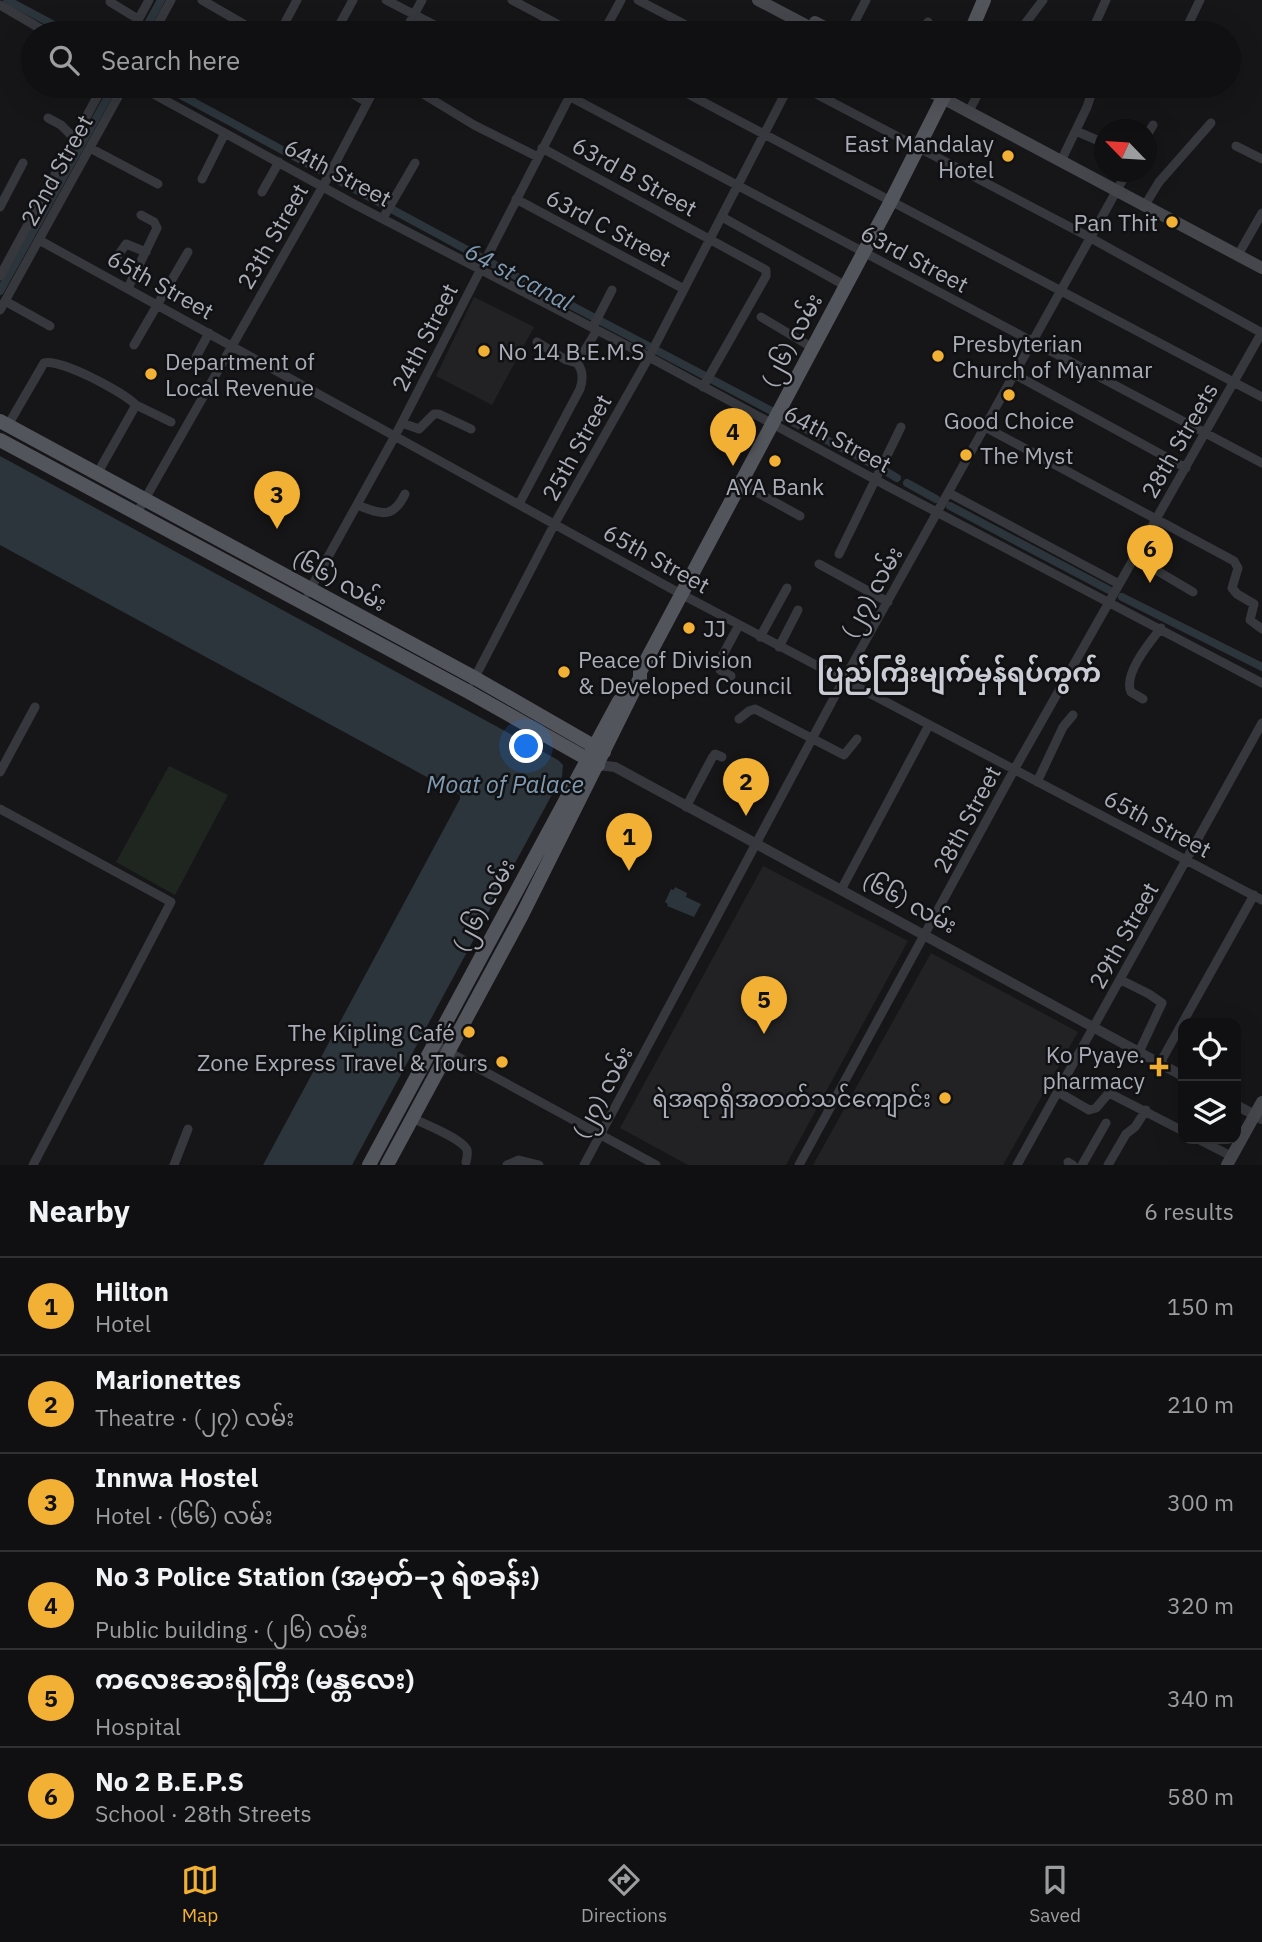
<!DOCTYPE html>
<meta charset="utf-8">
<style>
body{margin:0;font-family:"IBM Plex Sans","Noto Sans Myanmar",sans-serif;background:#1e1e20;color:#f1f3f6}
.controls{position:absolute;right:21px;bottom:21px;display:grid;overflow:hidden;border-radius:14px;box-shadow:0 7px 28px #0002}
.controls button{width:63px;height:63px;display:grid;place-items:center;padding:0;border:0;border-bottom:2px solid #303032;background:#101012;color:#f1f3f6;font:35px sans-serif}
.compass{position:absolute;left:1094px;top:119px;width:63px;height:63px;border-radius:50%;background:#101012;box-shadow:0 7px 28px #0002;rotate:295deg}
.you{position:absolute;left:527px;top:747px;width:24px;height:24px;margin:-18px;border:5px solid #fff;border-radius:50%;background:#1a73e8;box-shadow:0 0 0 10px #1a73e833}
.badge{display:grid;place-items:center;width:46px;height:46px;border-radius:50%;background:#f2b134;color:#111;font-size:23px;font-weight:700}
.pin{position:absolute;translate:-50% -58px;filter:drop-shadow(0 2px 4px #0008)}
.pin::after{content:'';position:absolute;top:37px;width:24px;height:21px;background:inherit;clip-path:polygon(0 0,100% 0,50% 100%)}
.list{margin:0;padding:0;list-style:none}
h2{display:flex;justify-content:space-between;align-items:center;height:91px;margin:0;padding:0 28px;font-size:30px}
h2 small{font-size:23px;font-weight:400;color:#9c9d9f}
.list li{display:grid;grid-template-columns:46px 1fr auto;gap:21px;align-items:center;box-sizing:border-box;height:98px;padding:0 28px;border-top:2px solid #303032}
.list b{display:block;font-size:26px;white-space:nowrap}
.list p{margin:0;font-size:23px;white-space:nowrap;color:#9c9d9f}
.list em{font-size:23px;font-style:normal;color:#9c9d9f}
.icon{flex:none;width:38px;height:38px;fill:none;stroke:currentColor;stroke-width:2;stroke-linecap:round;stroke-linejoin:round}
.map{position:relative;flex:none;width:1262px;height:1165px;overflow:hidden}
.search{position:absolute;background:#101012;box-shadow:0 7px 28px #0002;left:21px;right:21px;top:21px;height:77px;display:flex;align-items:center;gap:18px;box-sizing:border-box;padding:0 24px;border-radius:38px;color:#9c9d9f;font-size:26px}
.sheet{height:679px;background:#101012}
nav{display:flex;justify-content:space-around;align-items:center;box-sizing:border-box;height:98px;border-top:2px solid #303032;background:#101012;font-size:19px;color:#9c9d9f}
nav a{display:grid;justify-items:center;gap:4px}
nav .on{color:#f2b134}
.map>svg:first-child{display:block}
.built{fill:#222225}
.green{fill:#1e261f}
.water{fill:#2c353c}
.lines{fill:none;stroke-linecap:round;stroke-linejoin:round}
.canal{stroke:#2c353c;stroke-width:8}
.minor{stroke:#37383d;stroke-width:9}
.tertiary{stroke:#37383d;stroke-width:10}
.secondary{stroke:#45474d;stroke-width:12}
.primary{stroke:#53555c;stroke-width:14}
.poi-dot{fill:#f2b134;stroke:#111113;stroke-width:2.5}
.labels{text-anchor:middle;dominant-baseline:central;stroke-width:5;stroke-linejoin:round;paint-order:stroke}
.poi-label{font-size:23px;fill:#a8adb8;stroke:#111113;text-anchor:end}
.street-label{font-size:23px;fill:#a8adb8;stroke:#111113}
.water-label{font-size:24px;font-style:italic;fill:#7f9bb3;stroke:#111113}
.quarter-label{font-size:26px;font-weight:bold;fill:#c9ccd4;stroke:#111113}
</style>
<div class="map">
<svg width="1262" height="1165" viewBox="0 0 1262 1165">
<rect width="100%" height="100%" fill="#161618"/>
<path class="built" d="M474,297L534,327L492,405L436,376Z
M763,866L908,941L786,1165H688L620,1128Z
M931,953L1078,1032L1003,1165H813Z"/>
<path class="green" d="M169,766L228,795L175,895L116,862Z"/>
<path class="water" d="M0,456L558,760L563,765L562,776L352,1165H263L460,799V795L0,545Z
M675,887L687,893L686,897L701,904L694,917L667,906L668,904L665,902L671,889L674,890Z"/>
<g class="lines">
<path class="canal" d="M7,0L69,33
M143,33L161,0
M164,86L519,278L874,465
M0,291L114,86
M887,472L897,478
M907,483L936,499
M950,506L1109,590
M1122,597L1262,667"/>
<path class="minor" d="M202,0L252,29
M386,0L450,33
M512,0L574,33
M638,0L701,33
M110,2L138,19
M0,5L48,33
M282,28L297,0
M131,33L149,0
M153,33L171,0
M335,33L353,0
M404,33L422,0
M603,33L621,0
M849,33L866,0
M907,33L920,32L928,22
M1018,33L1043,0
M1091,33L1106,0
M1184,33L1200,0
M139,86L354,204L649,357L889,487L1262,683
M339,86L367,102
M410,86L474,125L538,157
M550,86L1262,463
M673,86L1262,397
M801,86L1089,237L1262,333
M969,111L982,86
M48,118L61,125L75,139
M1076,131L1099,141
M1146,137L1153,125
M1236,146L1262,159
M90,148L158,184
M542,148L766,270V276L703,387
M1061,161L1087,107L1094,86
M202,179L225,133
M262,192L279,162
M516,199L684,289
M1145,205L1159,182L1211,123
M0,207L23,163
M722,217L846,286
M383,218L415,163
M39,240L681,594L1262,900
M1238,255L1262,213
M114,261L126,244L146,252
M0,276L103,86
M128,288L157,228L154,222L141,215
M5,301L50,326
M0,310L124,86
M761,317L813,348
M593,327L612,290
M537,342L566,360L577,363
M134,345L188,252
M196,357L209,333
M1014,374L1186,468
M136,405L171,422
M402,423L419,429L434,414H439L471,429
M8,425L44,363C60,358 123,392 136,405L97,474
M985,427L1234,561L1238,568L1232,588L1237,594L1254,604L1250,620L1262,629
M740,483L800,516
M949,493L1119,584
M519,504L580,389C583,380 583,370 577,363L597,330
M357,505C380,513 392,521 405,494
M137,513L327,179L376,86
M839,554L901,427
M1134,557L1193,592
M819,564L888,602
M308,593L395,436L575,86
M760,637L787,588
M779,647L798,610
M731,676L720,670L719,662L739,625
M473,681L555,523L649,357L789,86
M1143,699L1131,692C1123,674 1150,642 1161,628
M739,719L749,711L755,709L844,755L857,739
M0,772L35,707
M1037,782L1063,727L1073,715
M686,807L712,758L715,754L722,757
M0,809L171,902L33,1165
M841,890L929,725
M1121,980L1149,994L1162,1003L1139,1052
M434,1044L656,1165
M1160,1063L1254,895
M1058,1092L1089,1110L1096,1108L1108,1094H1111L1183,1131
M412,1118C423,1123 463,1139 467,1150C468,1154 467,1158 466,1162
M1198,1139L1227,1154
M1068,1162L1073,1165
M174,1165L188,1129
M507,1165L519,1160L539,1165
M584,1165L843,681L1127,172
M799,1165L1014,770L1262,332
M1017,1165L1262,723
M1082,1165L1106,1123
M1108,1165L1126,1134L1135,1127L1146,1110"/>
<path class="tertiary" d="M598,765L615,767L1183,1076
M1236,1105L1262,1119"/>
<path class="secondary" d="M758,0L821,33
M815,22L836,33
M920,86L1262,268
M1227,1165L1262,1102"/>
<path class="primary" d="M970,33L984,0
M0,421L475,678L604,752
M0,440L467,691L598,765
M369,1165L619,701
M387,1165L522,915L640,678V672L891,201L949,86"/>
</g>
<g class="poi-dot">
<circle cx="1008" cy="156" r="7"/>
<circle cx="1172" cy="222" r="7"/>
<circle cx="484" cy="351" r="7"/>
<circle cx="938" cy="356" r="7"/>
<circle cx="151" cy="374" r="7"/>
<circle cx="1009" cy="395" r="7"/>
<circle cx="966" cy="455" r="7"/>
<circle cx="775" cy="461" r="7"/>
<circle cx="689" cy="628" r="7"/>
<circle cx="564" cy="672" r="7"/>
<circle cx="469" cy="1032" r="7"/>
<circle cx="502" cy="1062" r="7"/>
<path d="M1155.5 1056.5h7v7h7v7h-7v7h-7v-7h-7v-7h7z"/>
<circle cx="945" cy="1098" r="7"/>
</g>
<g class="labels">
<g class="poi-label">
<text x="994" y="143">East Mandalay<tspan x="994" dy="26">Hotel</tspan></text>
<text x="1158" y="222">Pan Thit</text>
<text x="952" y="343" text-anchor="start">Presbyterian<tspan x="952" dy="26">Church of Myanmar</tspan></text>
<text x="498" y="351" text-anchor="start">No 14 B.E.M.S</text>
<text x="165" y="361" text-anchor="start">Department of<tspan x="165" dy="26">Local Revenue</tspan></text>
<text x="1009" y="420" text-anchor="middle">Good Choice</text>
<text x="980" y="455" text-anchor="start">The Myst</text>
<text x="775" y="486" text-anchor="middle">AYA Bank</text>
<text x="703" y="628" text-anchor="start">JJ</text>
<text x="578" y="659" text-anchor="start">Peace of Division<tspan x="578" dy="26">&amp; Developed Council</tspan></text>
<text x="455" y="1032">The Kipling Café</text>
<text x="1145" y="1054">Ko Pyaye.<tspan x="1145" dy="26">pharmacy</tspan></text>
<text x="488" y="1062">Zone Express Travel &amp; Tours</text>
<text x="931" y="1098">ရဲအရာရှိအတတ်သင်ကျောင်း</text>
</g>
<g class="street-label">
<text transform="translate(56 170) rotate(-61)">22nd Street</text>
<text transform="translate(338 172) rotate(28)">64th Street</text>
<text transform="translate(635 176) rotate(29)">63rd B Street</text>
<text transform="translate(609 227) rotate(28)">63rd C Street</text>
<text transform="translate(272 236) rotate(-60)">23th Street</text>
<text transform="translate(915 258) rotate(28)">63rd Street</text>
<text transform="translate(161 284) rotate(29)">65th Street</text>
<text transform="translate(424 337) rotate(-63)">24th Street</text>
<text transform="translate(791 340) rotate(-62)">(၂၆) လမ်း</text>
<text transform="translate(838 438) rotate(28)">64th Street</text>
<text transform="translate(1179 440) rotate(-60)">28th Streets</text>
<text transform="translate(576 447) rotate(-61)">25th Street</text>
<text transform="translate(657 558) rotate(29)">65th Street</text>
<text transform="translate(340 580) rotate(28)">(၆၆) လမ်း</text>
<text transform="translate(871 592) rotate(-61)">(၂၇) လမ်း</text>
<text transform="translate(966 819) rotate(-62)">28th Street</text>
<text transform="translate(1158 823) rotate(28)">65th Street</text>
<text transform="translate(910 902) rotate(28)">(၆၆) လမ်း</text>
<text transform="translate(483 905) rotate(-61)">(၂၆) လမ်း</text>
<text transform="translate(1123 935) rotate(-61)">29th Street</text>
<text transform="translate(602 1092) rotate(-62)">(၂၇) လမ်း</text>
</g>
<g class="water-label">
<text transform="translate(519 276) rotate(28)">64 st canal</text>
<text x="505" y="784">Moat of Palace</text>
</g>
<g class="quarter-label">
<text x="959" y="672">ပြည်ကြီးမျက်မှန်ရပ်ကွက်</text>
</g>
</g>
</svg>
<div class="controls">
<button><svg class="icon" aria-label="locate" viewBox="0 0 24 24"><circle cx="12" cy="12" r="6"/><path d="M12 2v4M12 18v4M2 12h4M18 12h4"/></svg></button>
<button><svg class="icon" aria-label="layers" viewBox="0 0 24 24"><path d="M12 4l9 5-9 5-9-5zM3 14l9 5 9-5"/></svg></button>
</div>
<svg class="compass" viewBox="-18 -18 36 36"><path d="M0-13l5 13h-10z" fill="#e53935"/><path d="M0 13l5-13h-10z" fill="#9c9d9f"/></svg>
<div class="you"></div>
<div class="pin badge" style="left:629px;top:871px">1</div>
<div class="pin badge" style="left:746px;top:816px">2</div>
<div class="pin badge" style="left:277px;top:529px">3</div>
<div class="pin badge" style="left:733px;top:466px">4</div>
<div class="pin badge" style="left:764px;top:1034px">5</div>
<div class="pin badge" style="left:1150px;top:583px">6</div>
<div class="search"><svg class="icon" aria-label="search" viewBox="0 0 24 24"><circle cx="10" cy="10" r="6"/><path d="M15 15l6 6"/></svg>Search here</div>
</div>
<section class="sheet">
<h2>Nearby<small>6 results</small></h2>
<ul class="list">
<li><span class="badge">1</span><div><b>Hilton</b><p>Hotel</p></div><em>150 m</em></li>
<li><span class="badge">2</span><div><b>Marionettes</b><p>Theatre · (၂၇) လမ်း</p></div><em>210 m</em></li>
<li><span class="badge">3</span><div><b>Innwa Hostel</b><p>Hotel · (၆၆) လမ်း</p></div><em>300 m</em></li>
<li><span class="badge">4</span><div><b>No 3 Police Station (အမှတ်−၃ ရဲစခန်း)</b><p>Public building · (၂၆) လမ်း</p></div><em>320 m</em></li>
<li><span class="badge">5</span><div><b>ကလေးဆေးရုံကြီး (မန္တလေး)</b><p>Hospital</p></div><em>340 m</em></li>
<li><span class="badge">6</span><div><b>No 2 B.E.P.S</b><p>School · 28th Streets</p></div><em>580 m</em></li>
</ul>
</section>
<nav>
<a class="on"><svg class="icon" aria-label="map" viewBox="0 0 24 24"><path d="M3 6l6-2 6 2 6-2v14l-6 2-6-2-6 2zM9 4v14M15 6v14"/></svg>Map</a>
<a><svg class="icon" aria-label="directions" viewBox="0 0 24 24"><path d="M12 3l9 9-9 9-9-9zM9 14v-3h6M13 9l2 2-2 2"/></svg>Directions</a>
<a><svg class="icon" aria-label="saved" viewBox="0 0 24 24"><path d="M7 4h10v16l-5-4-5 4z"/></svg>Saved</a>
</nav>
